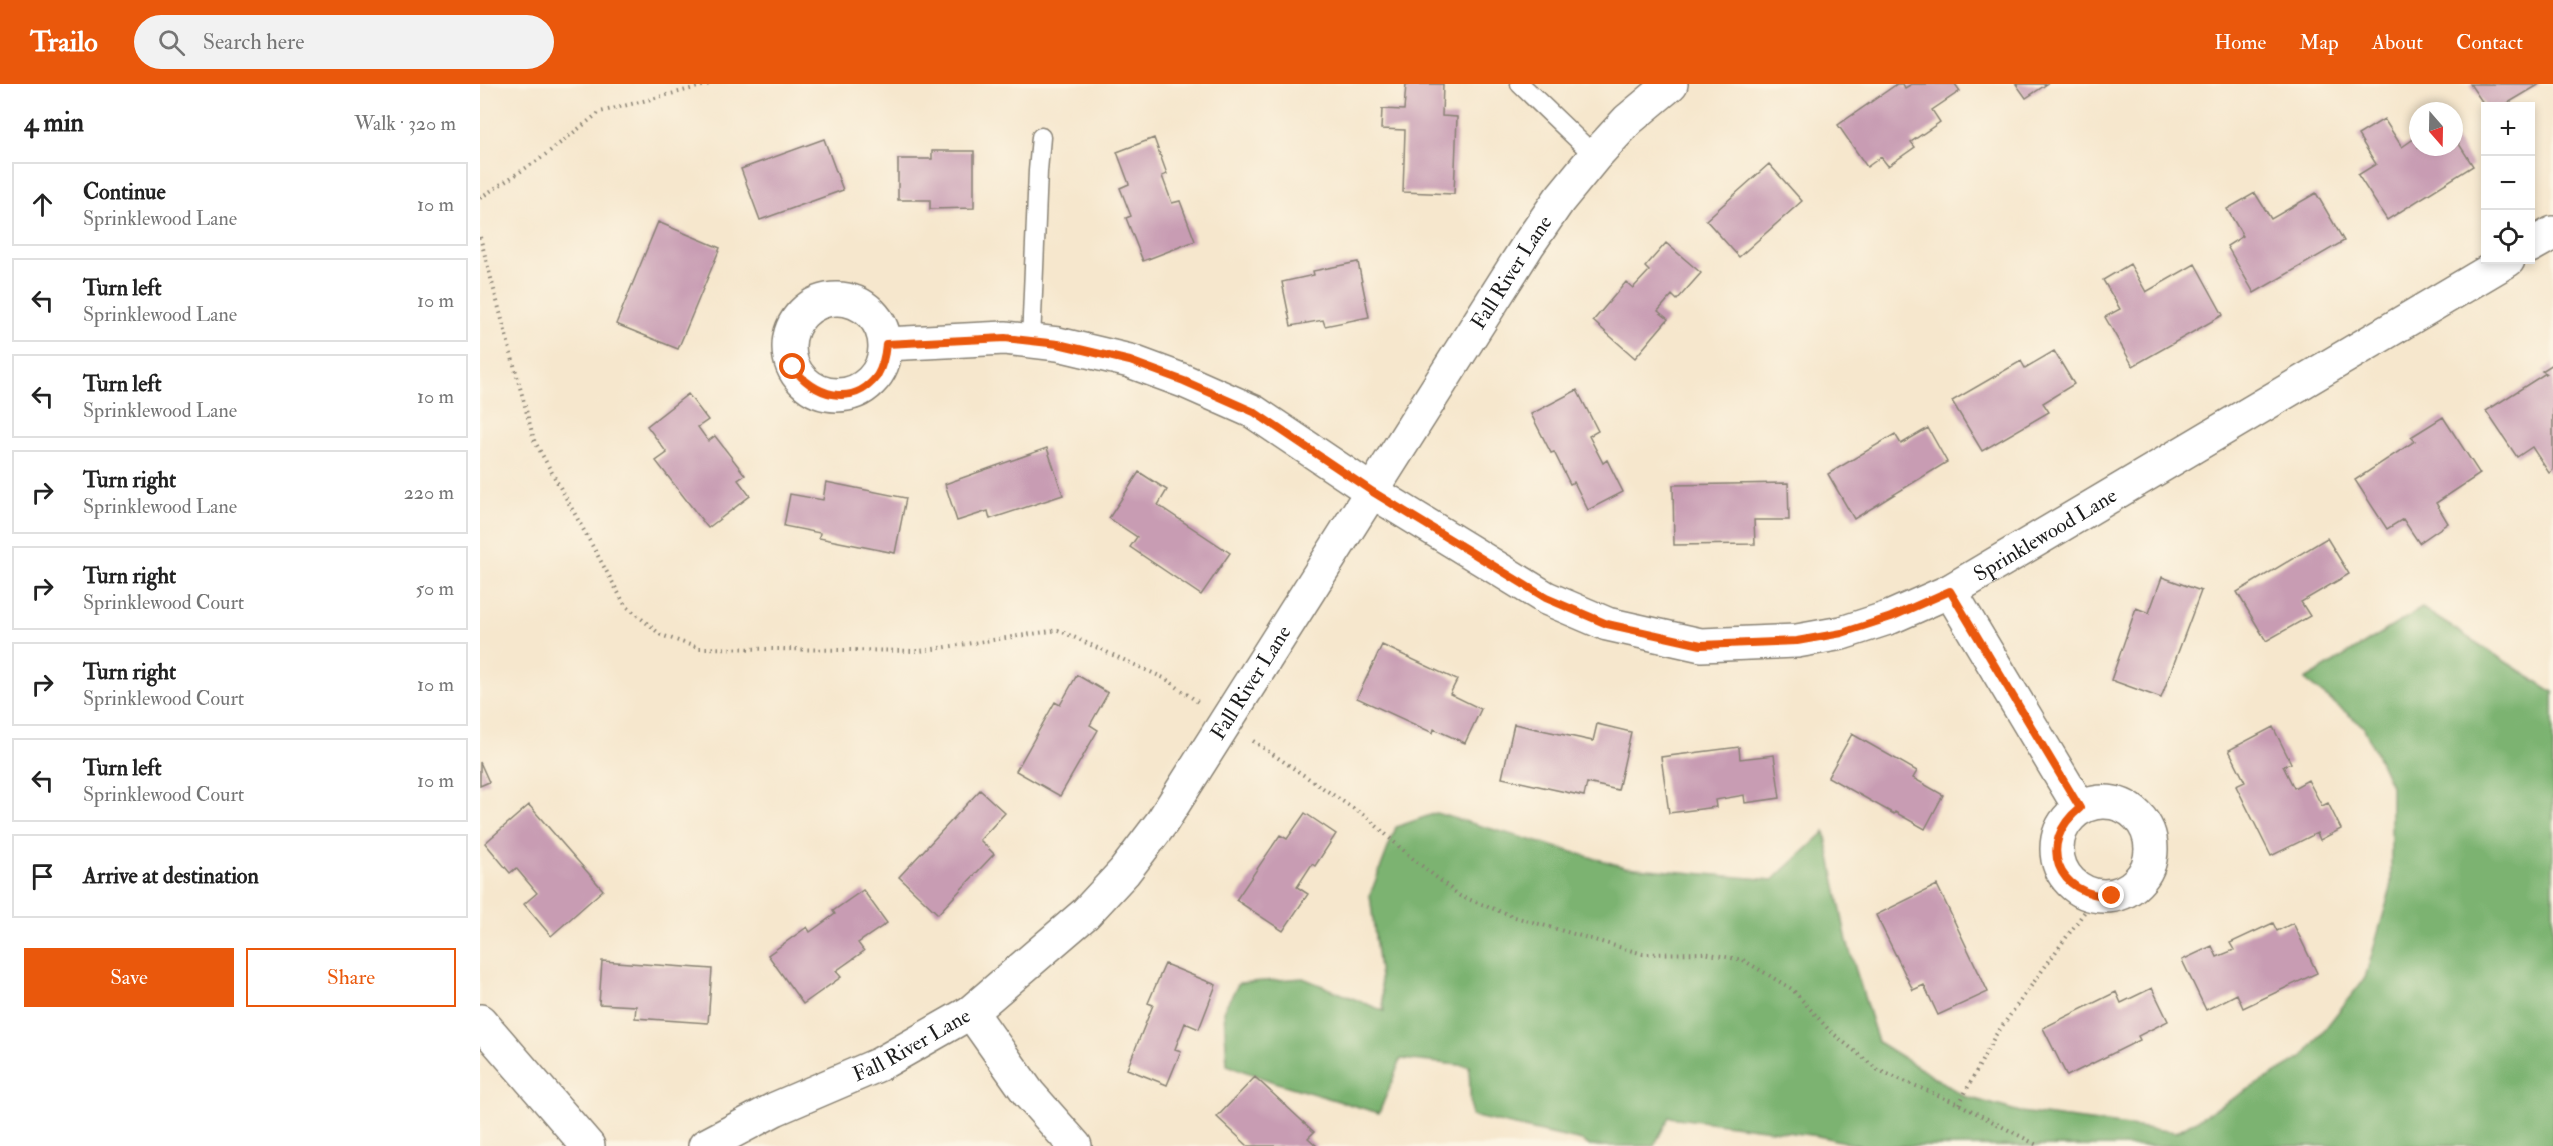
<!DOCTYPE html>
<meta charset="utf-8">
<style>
body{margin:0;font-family:"IM FELL Double Pica",serif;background:#f2f2f2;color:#222}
.controls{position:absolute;right:18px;top:18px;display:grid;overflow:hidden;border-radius:0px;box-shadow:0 3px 9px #0003}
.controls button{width:54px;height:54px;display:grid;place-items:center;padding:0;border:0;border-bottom:2px solid #e0e0e0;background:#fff;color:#222;font:30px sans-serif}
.compass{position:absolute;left:1929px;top:18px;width:54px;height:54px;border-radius:50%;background:#fff;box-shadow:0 3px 9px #0003;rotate:160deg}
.stop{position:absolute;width:18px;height:18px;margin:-14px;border:4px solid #ea580c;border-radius:50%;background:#fff}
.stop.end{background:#ea580c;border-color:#fff;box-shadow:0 2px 6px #0008}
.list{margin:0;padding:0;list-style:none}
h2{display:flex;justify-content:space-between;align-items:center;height:78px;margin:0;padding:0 24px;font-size:26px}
h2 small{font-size:20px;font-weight:400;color:#767676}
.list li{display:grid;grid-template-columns:39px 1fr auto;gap:18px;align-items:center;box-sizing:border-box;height:84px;margin:0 12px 12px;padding:0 12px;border:2px solid #e0e0e0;border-radius:0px}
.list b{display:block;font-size:22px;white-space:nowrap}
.list p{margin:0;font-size:20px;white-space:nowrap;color:#767676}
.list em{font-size:20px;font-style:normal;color:#767676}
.actions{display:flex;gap:12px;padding:18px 24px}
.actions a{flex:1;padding:14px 0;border:2px solid #ea580c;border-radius:0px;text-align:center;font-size:21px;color:#ea580c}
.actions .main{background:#ea580c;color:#fff}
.icon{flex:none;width:33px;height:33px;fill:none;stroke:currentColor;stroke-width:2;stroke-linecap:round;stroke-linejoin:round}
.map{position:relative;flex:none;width:2073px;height:1062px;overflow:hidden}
header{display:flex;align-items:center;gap:36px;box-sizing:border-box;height:84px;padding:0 30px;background:#ea580c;color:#fff}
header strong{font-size:28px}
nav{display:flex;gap:33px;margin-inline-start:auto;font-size:21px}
.search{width:420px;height:54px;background:#f2f2f2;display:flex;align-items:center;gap:15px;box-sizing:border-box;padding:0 21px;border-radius:33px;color:#767676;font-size:22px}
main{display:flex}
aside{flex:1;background:#fff}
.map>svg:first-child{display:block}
.forest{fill:#7cb371;stroke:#4c6846;stroke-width:1.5}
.building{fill:#c89cb3}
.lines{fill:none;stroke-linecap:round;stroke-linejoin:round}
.lane-casing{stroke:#898274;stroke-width:21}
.street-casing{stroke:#898274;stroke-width:36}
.path{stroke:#898274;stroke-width:4;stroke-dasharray:1.5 4.5;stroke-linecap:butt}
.lane{stroke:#fff;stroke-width:18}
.street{stroke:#fff;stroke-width:33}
.route{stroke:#ea580c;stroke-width:8}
.labels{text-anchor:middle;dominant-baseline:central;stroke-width:5;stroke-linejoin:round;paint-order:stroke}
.street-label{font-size:21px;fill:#1c1c1c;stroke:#fcf5e5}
</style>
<header>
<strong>Trailo</strong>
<div class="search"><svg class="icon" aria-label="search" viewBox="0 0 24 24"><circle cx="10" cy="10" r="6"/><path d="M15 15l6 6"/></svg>Search here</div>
<nav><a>Home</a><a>Map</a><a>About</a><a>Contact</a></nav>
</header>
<main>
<aside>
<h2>4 min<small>Walk · 320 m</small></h2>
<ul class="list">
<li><svg class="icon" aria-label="ahead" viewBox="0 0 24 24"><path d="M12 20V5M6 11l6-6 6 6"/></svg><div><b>Continue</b><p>Sprinklewood Lane</p></div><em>10 m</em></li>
<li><svg class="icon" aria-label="left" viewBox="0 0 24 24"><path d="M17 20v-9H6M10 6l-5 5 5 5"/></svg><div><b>Turn left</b><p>Sprinklewood Lane</p></div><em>10 m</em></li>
<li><svg class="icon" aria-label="left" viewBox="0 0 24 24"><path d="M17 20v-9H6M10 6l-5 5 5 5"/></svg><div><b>Turn left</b><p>Sprinklewood Lane</p></div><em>10 m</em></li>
<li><svg class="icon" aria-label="right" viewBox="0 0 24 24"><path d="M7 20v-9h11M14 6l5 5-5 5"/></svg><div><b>Turn right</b><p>Sprinklewood Lane</p></div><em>220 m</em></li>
<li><svg class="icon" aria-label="right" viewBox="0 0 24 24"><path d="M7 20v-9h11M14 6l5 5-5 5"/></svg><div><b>Turn right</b><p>Sprinklewood Court</p></div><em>50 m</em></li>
<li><svg class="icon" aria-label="right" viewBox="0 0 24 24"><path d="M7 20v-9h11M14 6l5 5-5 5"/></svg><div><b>Turn right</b><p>Sprinklewood Court</p></div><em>10 m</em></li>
<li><svg class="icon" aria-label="left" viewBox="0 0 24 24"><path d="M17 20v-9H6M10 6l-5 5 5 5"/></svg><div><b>Turn left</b><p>Sprinklewood Court</p></div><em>10 m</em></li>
<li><svg class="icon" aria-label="arrive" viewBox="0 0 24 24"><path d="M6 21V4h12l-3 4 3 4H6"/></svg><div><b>Arrive at destination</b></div></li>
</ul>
<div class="actions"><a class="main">Save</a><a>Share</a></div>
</aside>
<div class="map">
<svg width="2073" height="1062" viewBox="0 0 2073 1062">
<rect width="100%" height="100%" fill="#fcf5e5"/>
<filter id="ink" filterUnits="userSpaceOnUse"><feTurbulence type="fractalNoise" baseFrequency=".0167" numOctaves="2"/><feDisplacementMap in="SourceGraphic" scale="12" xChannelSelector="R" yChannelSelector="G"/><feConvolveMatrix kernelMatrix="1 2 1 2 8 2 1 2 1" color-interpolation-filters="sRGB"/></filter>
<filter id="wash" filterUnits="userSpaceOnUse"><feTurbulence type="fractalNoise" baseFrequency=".008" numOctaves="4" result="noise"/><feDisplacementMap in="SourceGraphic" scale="24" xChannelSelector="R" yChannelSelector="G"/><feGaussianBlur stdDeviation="1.35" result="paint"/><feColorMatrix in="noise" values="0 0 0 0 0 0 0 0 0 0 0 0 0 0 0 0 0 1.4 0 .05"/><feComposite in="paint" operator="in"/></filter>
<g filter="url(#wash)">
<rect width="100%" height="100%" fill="#f6e7cd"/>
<path class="forest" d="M1942,524L2073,608V1062H1381L1338,1052L1189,1033L1174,1062H1110L1102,1057L991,1032L989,982L921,975L899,1029L794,998L747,981L744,925L759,899L823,894L904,927L890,811L916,743L956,729L1145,783L1293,796L1345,748L1367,857L1398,958L1484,1012L1540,1028L1696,1048L1822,974L1885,894L1911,804V702L1883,642L1825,596Z"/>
<g id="blocks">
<path class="building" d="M926,0H963L962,32L977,33L974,110L923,108L925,46L901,45L902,25L924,26Z
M1417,0H1423L1425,4L1432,0H1475L1480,7L1452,26L1460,38L1431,58L1435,63L1408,82L1401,73L1387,83L1358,41Z
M1536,0H1567L1546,14Z
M1990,0H2060L2023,22H2005Z
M1904,35L1922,63L1938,52V63H1974V52L1993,82L1907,136L1878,91L1896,80L1878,51Z
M674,54L687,90L682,92L692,119L700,117L715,157L663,177L646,134L651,132L640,104L649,100L637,68Z
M344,55L363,106L280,136L261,85Z
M452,67H494V124L450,125V116H418V75H452Z
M1289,80L1322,117L1259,173L1226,136Z
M1775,109L1791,135L1836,109L1864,157L1774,209L1747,162L1763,152L1747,125Z
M178,138L240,164L198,265L136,240Z
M1186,159L1221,189L1197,216L1192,211L1178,227L1188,235L1155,274L1113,237L1146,198L1153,204L1169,187L1165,183Z
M878,178L889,233L845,242L843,236L811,242L802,198L834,191L833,187Z
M1650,180L1666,208L1715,180L1743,231L1653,282L1625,233L1640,225L1623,196Z
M1574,267L1594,300L1563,319L1569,328L1502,367L1472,317L1541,277L1545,284Z
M2073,280V386L2069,389L2052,363L2037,373L2006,327L2066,289L2062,287Z
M1097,306L1118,347L1109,352L1123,379L1127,376L1143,408L1108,426L1094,398L1090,400L1074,368L1071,369L1051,330Z
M208,310L228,336L218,343L228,357L235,352L265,391L258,396L270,412L228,444L176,377L187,369L167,342Z
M1963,333L2000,390L1956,419L1968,439L1939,459L1923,435L1907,445L1875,396L1935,357L1931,353Z
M1448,344L1467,378L1374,435L1348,390L1415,350L1421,360Z
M567,364L583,411L510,435L508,427L477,437L465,400Z
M659,388L687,406L678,421L750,469L721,511L650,463L657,453L629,434Z
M346,398L426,414L415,469L339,454L340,449L304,442L310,410L343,416Z
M1308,399L1309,436H1274L1275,460L1194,461L1193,401Z
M1847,454L1869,490L1821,518L1830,532L1786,557L1757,508Z
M1682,493L1721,507L1681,614L1631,596L1656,524L1669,529Z
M902,561L977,596L970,610L1001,625L985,659L954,645L953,649L877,614Z
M597,591L628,609L610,641L618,646L580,712L536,687L575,618L580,621Z
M1034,640L1113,657L1117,640L1151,648L1138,706L1107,699L1104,712L1022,694Z
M1793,643L1811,679L1803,682L1814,704L1828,696L1842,722L1848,719L1861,745L1840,756L1837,749L1791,772L1756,702L1765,698L1749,666Z
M1372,650L1437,687L1433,694L1463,711L1445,745L1415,728L1414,730L1348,693Z
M1259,663L1260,675L1294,671L1300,714L1265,719L1264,711L1235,716L1236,723L1189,729L1181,673Z
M0,678L9,698L0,702Z
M500,706L525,729L500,756L514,770L458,830L419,793Z
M49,721L123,806L71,852L44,820L57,809L36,784L30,789L5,759Z
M825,729L856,750L835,782L832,780L817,803L828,810L803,847L756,816L800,751L807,755Z
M1457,801L1508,908L1458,931L1444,901L1433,906L1396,831Z
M383,806L407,839L378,859L384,867L356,887L361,893L323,920L288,871L327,843L330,848L355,830L353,827Z
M1793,839L1797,847L1813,839L1837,889L1763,924L1757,910L1726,926L1702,876L1732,862L1737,873L1754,866L1750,859Z
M122,877L232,885L228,939L155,934L156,922L119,920Z
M685,880L736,901L719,945L705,939L695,965L701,967L687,1001L647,985L673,921L668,919Z
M1672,904L1688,937L1658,952L1660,956L1587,992L1563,944L1636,908L1641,919Z
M775,993L834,1048L828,1054L837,1062H768L737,1033Z"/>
</g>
</g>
<g filter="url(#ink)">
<use href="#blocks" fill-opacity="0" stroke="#898274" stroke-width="1.5"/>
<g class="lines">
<defs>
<path id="lane" d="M1040,0L1115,72
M551,257L558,87L561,53"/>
<g id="street">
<path d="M2050,162L2073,149"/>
<circle cx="357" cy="263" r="48"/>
<path id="s1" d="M406,260L525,254L578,260L650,277L704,297L774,328L893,408L1066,514L1127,540L1221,561L1317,557L1362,549L1411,533L1470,507L2028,176"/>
<path d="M1470,507L1600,724"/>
<circle cx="1624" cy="765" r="47"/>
<path d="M491,928L549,1010L595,1062"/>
<path d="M0,937L108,1062"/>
<path id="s2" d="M225,1062L295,1025L400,980L491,928L605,830L644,788L682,738L1048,161L1079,116L1115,72L1148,36L1191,0"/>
</g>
</defs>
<use href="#lane" class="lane-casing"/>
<use href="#street" class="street-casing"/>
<path class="path" d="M0,114L61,74L120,28L230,0
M0,153L54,356L145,521L181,551L219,564L440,567L578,546L686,595L718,618
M773,657L889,735L927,770L980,812L1035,833L1163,870L1224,869L1263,876L1312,905L1350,947L1398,986L1479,1020L1559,1062
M1479,1020L1515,952L1616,812"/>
<use href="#lane" class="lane"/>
<use href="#street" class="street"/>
</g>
</g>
<g class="lines" filter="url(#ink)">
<path class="route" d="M313,283C333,312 373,324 397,292C403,282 405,271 406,260L525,254L578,260L650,277L704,297L774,328L893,408L1066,514L1127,540L1221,561L1317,557L1362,549L1411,533L1470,507L1600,724C1556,759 1577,813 1632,812"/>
</g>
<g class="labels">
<g class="street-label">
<text stroke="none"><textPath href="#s2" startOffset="1220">Fall River Lane</textPath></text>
<text stroke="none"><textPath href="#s1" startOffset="1258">Sprinklewood Lane</textPath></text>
<text stroke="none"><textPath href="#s2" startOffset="734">Fall River Lane</textPath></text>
<text stroke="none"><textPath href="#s2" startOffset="230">Fall River Lane</textPath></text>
</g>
</g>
</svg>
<div class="controls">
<button>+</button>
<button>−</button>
<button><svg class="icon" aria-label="locate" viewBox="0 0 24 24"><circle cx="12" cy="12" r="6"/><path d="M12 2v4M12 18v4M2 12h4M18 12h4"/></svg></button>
</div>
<svg class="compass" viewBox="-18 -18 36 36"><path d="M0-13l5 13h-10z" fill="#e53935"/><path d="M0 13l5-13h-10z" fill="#767676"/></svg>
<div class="stop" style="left:313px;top:283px"></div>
<div class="stop end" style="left:1632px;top:812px"></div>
</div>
</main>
